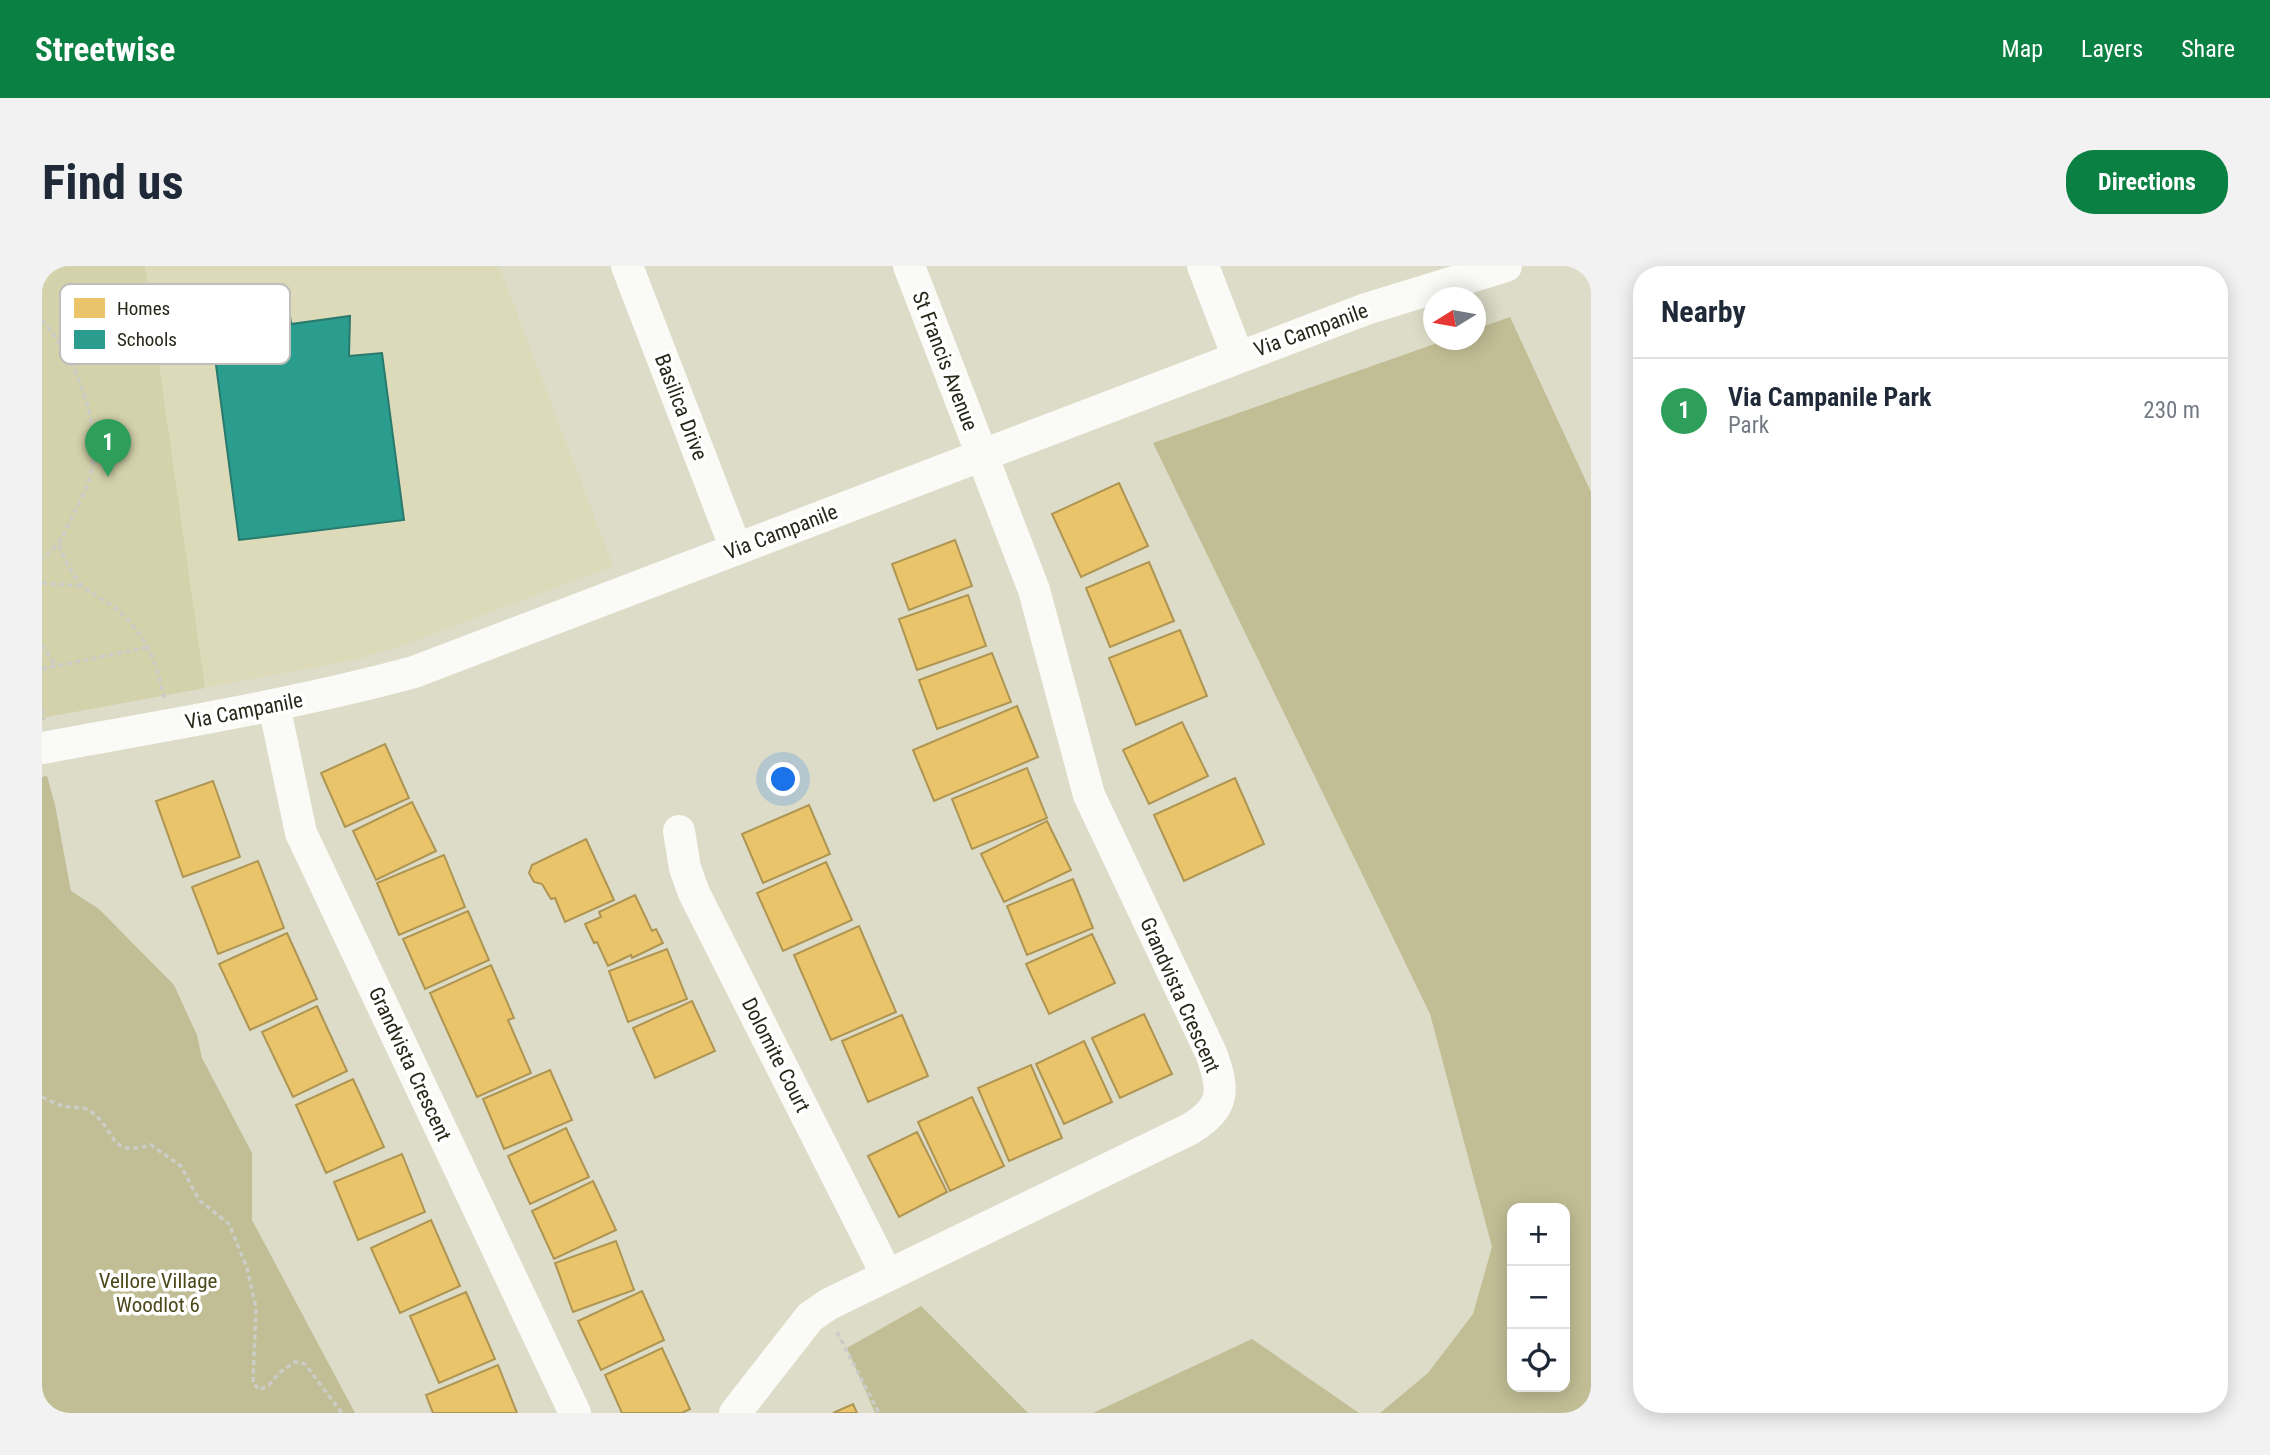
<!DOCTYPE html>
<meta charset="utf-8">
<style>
body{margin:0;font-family:"Roboto Condensed",sans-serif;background:#f2f2f3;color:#1f2937}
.controls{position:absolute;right:21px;bottom:21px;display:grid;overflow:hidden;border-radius:14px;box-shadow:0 4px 18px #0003}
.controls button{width:63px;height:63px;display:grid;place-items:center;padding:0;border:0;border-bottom:2px solid #e0e1e3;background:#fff;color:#1f2937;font:35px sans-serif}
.compass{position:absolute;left:1381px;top:21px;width:63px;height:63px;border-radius:50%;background:#fff;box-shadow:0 4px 18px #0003;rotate:259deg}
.you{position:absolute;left:742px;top:514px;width:24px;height:24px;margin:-18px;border:5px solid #fff;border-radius:50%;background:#1a73e8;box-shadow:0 0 0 10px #1a73e833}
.badge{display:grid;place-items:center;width:46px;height:46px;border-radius:50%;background:#0b8043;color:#fff;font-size:23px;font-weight:700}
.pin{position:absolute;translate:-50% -58px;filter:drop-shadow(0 2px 4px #0008)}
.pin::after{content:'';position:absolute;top:37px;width:24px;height:21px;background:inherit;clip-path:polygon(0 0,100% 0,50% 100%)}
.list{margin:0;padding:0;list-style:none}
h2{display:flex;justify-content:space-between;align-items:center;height:91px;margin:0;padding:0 28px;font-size:30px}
h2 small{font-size:23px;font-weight:400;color:#747a83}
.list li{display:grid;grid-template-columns:46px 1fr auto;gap:21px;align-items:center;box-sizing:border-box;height:105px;padding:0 28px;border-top:2px solid #e0e1e3}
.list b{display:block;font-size:26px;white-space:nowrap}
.list p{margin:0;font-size:23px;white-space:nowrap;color:#747a83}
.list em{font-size:23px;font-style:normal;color:#747a83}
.icon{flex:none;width:38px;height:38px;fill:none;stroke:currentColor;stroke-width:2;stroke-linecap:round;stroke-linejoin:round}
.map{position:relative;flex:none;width:1549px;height:1147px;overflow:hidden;border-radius:28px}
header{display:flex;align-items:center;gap:42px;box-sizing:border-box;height:98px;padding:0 35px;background:#0b8043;color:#fff}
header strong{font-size:33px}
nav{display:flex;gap:38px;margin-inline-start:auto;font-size:24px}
.intro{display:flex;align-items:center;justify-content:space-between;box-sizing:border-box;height:168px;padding:0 42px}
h1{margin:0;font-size:49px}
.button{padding:18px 32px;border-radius:28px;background:#0b8043;color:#fff;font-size:24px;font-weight:700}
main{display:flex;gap:42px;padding:0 42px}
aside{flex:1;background:#fff;border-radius:28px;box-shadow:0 4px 18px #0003}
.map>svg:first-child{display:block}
.built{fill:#dcdab9}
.green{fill:#d4d2ab}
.forest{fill:#c1be95;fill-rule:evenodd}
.homes{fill:#e9c46a;stroke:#af9552;stroke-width:2}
.schools{fill:#2a9d8f;stroke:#297a6c;stroke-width:2}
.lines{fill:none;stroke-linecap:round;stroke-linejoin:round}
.path{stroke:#ccccc6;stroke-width:3.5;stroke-dasharray:5 3.5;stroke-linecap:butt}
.minor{stroke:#fafaf7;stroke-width:32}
.labels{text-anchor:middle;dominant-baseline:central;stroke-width:7;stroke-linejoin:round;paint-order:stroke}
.street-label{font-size:21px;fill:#282719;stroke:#fff}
.park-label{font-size:21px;fill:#4c481a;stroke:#fff}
.key{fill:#fff;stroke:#bebeba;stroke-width:2}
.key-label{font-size:19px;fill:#282719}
</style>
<header>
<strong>Streetwise</strong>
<nav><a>Map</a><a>Layers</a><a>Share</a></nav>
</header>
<div class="intro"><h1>Find us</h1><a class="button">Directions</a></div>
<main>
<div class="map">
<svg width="1549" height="1147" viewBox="0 0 1549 1147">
<rect width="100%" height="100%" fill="#dddcc8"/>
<path class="built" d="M103,0H457L571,300L359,380L315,393L163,422Z"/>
<path class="green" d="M0,0H103L163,422L0,452Z"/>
<path class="forest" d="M1468,51L1549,226V1147H1338L1386,1107L1431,1048L1450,981L1388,748L1111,177L1404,74H1434V63ZM1523,942V1121H1470V942Z
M5,510L13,539L29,625L57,643L132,719L155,769L160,792L210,887V954L313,1147H0V511Z
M879,1040L986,1147H833L805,1082Z
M1210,1073L1317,1147H1051Z"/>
<path class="homes" d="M1077,217L1106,280L1039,311L1010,248Z
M913,274L930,320L867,344L850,298Z
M1107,296L1132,355L1068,381L1044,322Z
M926,329L944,380L875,404L857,353Z
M1138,364L1165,430L1094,459L1067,392Z
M950,387L969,436L895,463L877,414Z
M975,440L996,491L892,535L871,484Z
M1140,456L1166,510L1107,538L1081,484Z
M343,478L367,532L303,561L279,507Z
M985,502L1005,552L930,583L910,533Z
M1193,512L1222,578L1142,615L1112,549Z
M171,515L198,591L141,611L114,535Z
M370,536L394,585L334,614L311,565Z
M767,539L788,588L721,617L700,568Z
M1005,555L1029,604L962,636L939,588Z
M544,573L572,634L523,656L513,632L509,633L500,618L492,616L487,607L490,599Z
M402,589L423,641L357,669L335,617Z
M216,595L242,662L176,688L150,621Z
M784,596L810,654L741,685L715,627Z
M1031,613L1051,662L985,689L965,640Z
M593,629L610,665L614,663L621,677L590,692L589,689L566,700L555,676L552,677L543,658L559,651L557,646Z
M426,645L447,694L383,723L361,673Z
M817,660L854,746L789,774L752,689Z
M245,667L275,733L208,764L177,698Z
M1050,668L1073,717L1007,748L984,698Z
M625,683L645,733L586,756L567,705Z
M449,699L472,752L466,754L489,807L435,831L388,727Z
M650,735L673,785L613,812L591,762Z
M275,740L305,805L251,831L220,766Z
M1102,748L1130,808L1078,832L1050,772Z
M860,749L886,810L826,836L800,775Z
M1042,775L1070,836L1022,858L994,798Z
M989,799L1020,872L967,895L936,822Z
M508,804L530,854L462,883L441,833Z
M311,813L342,881L284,907L254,839Z
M930,831L962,900L908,925L876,856Z
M524,862L547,911L488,938L466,890Z
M875,866L905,926L857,951L826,890Z
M360,888L383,946L316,974L292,916Z
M551,915L574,964L512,993L490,945Z
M389,954L418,1020L358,1047L329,982Z
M574,975L592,1024L531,1046L513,997Z
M600,1025L622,1074L559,1104L536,1055Z
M424,1026L453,1093L397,1117L368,1050Z
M620,1082L648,1143L640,1147H580L563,1109Z
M456,1099L475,1147H391L384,1129Z
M811,1138L815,1147H791Z"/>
<path class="schools" d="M245,27L249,58L308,50L307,90L340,87L362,254L197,274L166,38Z"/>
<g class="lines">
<path class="path" d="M0,54C32,91 55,144 51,194C50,212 41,229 33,245C22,268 20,276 0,293
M17,279C23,293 30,311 42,321C55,332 70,337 82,350C107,375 115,398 122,432
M0,317L40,320
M0,379L14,400
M0,403L107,381
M0,443L2,454
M0,831C7,834 14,838 21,840C29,842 41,840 48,845C77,865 64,892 109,879L139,900L157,934L187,958L205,1002L214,1042L211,1117L218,1124L227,1119L237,1107L253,1096L263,1098L300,1147
M795,1066L837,1147"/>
<path class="minor" d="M585,0L694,283
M1161,0L1196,91
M232,439L259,567L533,1147
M0,482C125,459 250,439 372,406L1324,43L1464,0
M637,565L643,602L652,627L845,1009
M693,1147L768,1051L787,1038L1148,863C1183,841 1183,825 1169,787L1047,529L992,324L867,0"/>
</g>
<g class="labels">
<g class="street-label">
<text transform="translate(1269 64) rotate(-20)">Via Campanile</text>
<text transform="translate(903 95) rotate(69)">St Francis Avenue</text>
<text transform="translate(639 141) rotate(69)">Basilica Drive</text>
<text transform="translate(739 266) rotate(-21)">Via Campanile</text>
<text transform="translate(202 445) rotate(-11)">Via Campanile</text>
<text transform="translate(1138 729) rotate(66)">Grandvista Crescent</text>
<text transform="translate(734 789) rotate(63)">Dolomite Court</text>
<text transform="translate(368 798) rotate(65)">Grandvista Crescent</text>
</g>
<g class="park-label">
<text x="116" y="1015">Vellore Village<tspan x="116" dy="24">Woodlot 6</tspan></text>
</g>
</g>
<rect x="18" y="18" width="230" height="80" rx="10" class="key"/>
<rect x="32" y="32" width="31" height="20" fill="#e9c46a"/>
<rect x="32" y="64" width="31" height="19" fill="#2a9d8f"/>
<g class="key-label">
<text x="75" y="49">Homes</text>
<text x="75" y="80">Schools</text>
</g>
</svg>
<div class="controls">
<button>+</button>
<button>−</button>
<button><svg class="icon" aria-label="locate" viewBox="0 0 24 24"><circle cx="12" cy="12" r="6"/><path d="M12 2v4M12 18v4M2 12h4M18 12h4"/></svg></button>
</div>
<svg class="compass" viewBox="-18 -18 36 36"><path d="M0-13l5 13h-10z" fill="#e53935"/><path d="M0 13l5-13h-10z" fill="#747a83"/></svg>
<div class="you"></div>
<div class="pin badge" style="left:66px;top:211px;background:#2e9e5b">1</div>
</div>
<aside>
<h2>Nearby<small></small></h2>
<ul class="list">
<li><span class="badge" style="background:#2e9e5b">1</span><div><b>Via Campanile Park</b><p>Park</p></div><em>230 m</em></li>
</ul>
</aside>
</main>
